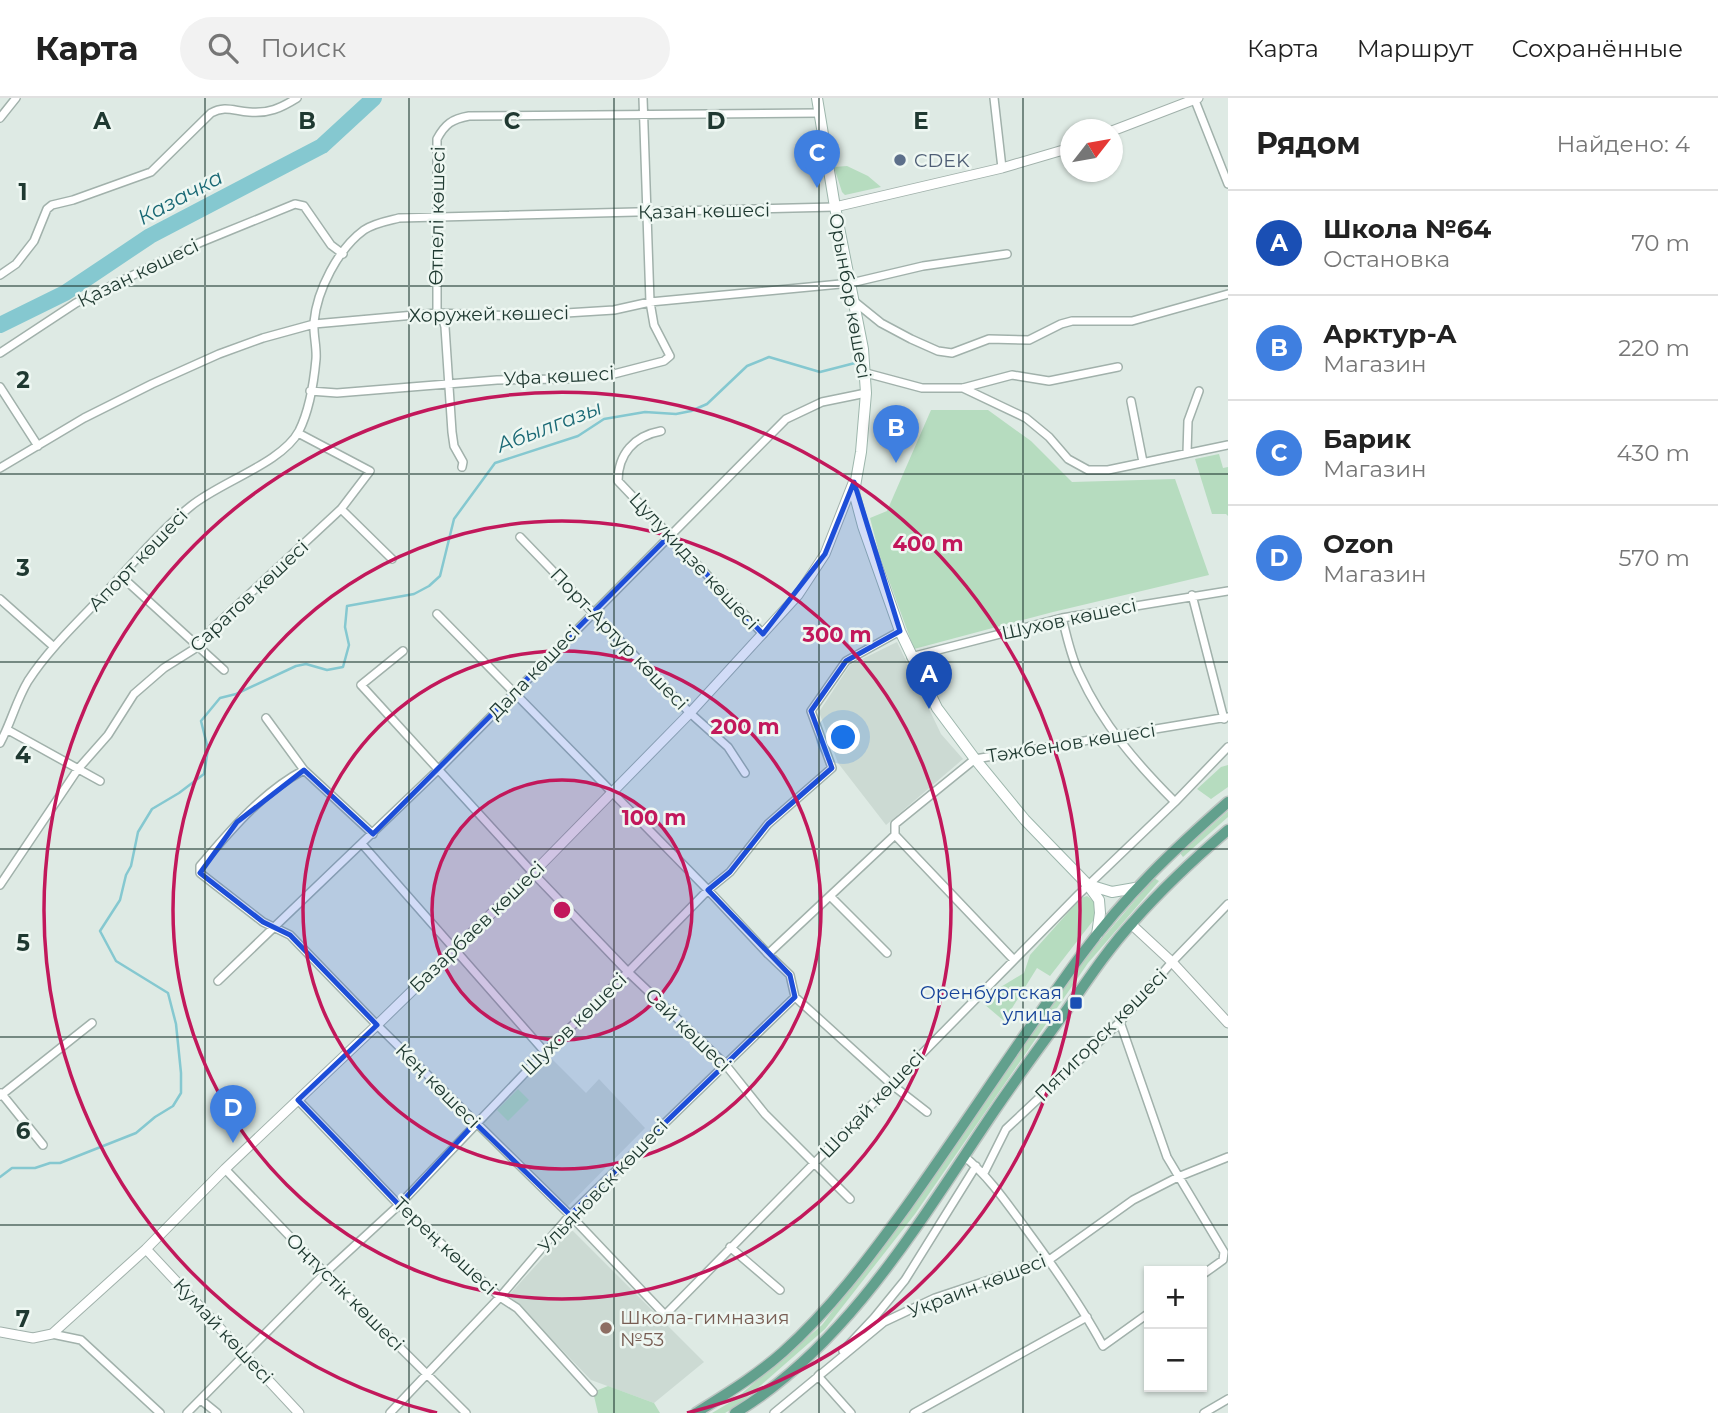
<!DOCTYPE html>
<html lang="ru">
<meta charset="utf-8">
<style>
body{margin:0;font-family:Montserrat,sans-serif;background:#f2f2f2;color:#222}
.controls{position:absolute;right:21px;bottom:21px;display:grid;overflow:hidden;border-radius:0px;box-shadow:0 2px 5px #0004}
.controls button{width:63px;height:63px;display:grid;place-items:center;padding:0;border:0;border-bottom:2px solid #e0e0e0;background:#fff;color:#222;font:35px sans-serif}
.compass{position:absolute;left:1060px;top:21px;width:63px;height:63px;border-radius:50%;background:#fff;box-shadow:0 2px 5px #0004;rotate:59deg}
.you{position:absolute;left:844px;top:640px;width:24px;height:24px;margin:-18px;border:5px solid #fff;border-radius:50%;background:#1a73e8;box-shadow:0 0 0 10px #1a73e833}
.badge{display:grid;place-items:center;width:46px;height:46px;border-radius:50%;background:#0b8043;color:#fff;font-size:23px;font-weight:700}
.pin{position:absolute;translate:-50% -58px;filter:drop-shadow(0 2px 4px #0008)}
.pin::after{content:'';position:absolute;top:37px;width:24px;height:21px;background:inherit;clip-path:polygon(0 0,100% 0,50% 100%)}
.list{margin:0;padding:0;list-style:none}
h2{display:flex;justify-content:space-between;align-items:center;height:91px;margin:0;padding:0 28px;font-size:30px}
h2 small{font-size:23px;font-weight:400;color:#767676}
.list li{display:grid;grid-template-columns:46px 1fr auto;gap:21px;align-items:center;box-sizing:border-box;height:105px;padding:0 28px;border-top:2px solid #e0e0e0}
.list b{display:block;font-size:26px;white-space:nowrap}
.list p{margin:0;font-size:23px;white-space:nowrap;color:#767676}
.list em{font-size:23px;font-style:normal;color:#767676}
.icon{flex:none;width:38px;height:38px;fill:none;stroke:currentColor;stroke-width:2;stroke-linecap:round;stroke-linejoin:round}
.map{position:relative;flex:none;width:1228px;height:1315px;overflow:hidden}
header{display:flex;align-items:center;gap:42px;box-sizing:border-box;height:98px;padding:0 35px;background:#fff;border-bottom:2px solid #e0e0e0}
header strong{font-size:33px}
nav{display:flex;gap:38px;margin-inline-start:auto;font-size:24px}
.search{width:490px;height:63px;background:#f2f2f2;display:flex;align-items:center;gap:18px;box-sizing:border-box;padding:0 24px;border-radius:38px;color:#767676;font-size:26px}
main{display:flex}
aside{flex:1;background:#fff}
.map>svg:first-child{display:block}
.built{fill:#ccdad3}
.green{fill:#b6dcbf}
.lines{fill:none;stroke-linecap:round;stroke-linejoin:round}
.stream{stroke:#85c8d0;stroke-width:2.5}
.river{stroke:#85c8d0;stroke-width:16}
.minor-casing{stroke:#a1b1ab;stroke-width:10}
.tertiary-casing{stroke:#a1b1ab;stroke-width:11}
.secondary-casing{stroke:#9db6ac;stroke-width:12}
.primary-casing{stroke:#bcc4c1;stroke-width:13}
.minor{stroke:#fff;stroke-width:7}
.tertiary{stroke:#fff;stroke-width:9}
.secondary{stroke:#fff;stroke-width:10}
.primary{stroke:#62a08d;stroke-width:10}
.marked{fill:#1d4ed8;fill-opacity:0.2;stroke:#1d4ed8;stroke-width:5;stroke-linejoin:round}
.grid{fill:none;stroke:#1f3931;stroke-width:2;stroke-opacity:0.55}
.ring{fill:none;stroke:#c2185b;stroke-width:3.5}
.service-dot{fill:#5c6f8a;stroke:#eef7f2;stroke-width:2.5}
.transit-dot{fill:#1a4fb4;stroke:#eef7f2;stroke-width:2.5}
.education-dot{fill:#8d6e63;stroke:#eef7f2;stroke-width:2.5}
.labels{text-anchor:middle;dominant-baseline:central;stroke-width:5;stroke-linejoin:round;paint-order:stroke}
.service-label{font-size:19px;fill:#4e5e75;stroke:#eef7f2;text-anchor:start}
.street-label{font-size:19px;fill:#1f3931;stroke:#eef7f2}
.transit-label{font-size:19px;fill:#164399;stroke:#eef7f2;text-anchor:end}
.education-label{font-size:19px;fill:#785e54;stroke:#eef7f2;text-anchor:start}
.water-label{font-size:21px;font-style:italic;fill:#1a6975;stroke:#eef7f2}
.grid-label{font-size:23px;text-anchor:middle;font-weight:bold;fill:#1f3931;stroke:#eef7f2;stroke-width:5;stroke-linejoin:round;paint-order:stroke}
.centre{fill:#c2185b;stroke:#eef7f2;stroke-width:3.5}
.ring-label{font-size:21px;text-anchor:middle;font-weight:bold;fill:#c2185b;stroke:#eef7f2;stroke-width:5;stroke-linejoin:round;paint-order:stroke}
</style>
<header>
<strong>Карта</strong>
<div class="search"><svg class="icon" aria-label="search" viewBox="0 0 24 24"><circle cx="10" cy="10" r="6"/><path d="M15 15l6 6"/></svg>Поиск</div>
<nav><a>Карта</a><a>Маршрут</a><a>Сохранённые</a></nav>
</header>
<main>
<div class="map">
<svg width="1228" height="1315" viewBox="0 0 1228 1315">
<rect width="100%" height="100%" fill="#deeae4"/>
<path class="built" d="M897,544L941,636L963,661L886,727L838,665L819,614L850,567Z
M549,958L586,995L599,981L645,1030L567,1109L481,1027Z
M570,1130L704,1264L654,1305L591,1282L509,1197Z"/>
<path class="green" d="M847,68L868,78L881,89L845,97L842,94L834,69Z
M931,312H988L1031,343L1072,384L1175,381L1209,477L1053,514L914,551L879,455L870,420L887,413Z
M1219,356L1223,370L1228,369V418L1226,416H1212L1195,361Z
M1228,667V689L1211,701L1197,691L1221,669Z
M1228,713V719L1183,759L1180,755Z
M1154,780L1159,783L1088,865L915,1116L825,1231L737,1308L725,1315H712L734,1302L822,1227L910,1111L1084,862Z
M1087,798C1096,804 1098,809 1096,819L1050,878L1037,870L1004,923L984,906L999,890L1024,875L1030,857L1081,800Z
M518,991L529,1002L508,1023L497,1012Z
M608,1288L654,1305L660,1315H598L593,1294Z"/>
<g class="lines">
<path class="stream" d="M0,1079L12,1070H35L50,1065H60L136,1035L155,1019L173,1008L181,995V975L176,926L168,895L116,863L100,833L120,802L126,777L131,768L138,734L152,711L179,695L204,676L208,651L201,623L220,600L236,596L296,568L306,566L327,572L343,569L349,547L345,529L347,508L414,496L429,488L440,478L454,421L495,365L578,338L604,321L645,314L676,316L691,313L707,306L747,268L769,259L820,274L855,265"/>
<path class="river" d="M0,227L65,195L150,138L322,48L374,0"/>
<defs>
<path id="minor" d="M994,0L1002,70
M1194,0L1228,86
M0,20L16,0
M0,177L16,166L34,143L47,111L52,107L73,102L151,74L211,15C225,7 234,13 249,14C268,16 281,10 297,0
M855,204L881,225L911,241L938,253L952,255L989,241L1029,242L1061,226L1072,223H1132L1228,196
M0,255L76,205L199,145L295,106L304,108L331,147L343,156
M866,275L922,290H963L1012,277L1049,283L1118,269
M0,289L38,348
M963,290L1026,320L1049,339L1068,361L1088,372H1108L1228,347
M310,293L337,295L497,282L564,281L610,277L664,263L670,258L654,227L650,204L643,0
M1131,303L1143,364
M661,333C634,338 618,356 618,383L763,536
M1187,355L1188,323L1199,293
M462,369L463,364L454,348L452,334L445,229L443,222L437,215V41C445,26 452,21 469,18L819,15
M0,370L84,320L152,286L219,256L263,240L314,226L437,215L518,218L614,212L650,204L851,185L923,168L1007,156
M341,411L392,461
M520,439L690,615L728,649L745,675
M121,478L224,572
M1192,497L1224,621
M0,501L54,549
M437,516L708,792L768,856L790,877L795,899L891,986L927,1014
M1062,520C1067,538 1071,560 1080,577C1103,627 1137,666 1175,704
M403,553L361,587L533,775L628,874L725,966L765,1016L850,1101
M911,559L1062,520L1228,493
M266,620L304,672L373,736
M8,632L100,683
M0,645C11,625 16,603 28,583C50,549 81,521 109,491C135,463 161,432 191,408C220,384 282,365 299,333C309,313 314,283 316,261C317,249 313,236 314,224C317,192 338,151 364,132C374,125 387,123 399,120L835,109
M304,672C262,694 230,733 200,768V775L263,824L290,837L377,927L570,1117L665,1217L1079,796L1175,704L1228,649
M362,746L545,954
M0,787L78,671L108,637L134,596L164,570L199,548L213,530L341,411L370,373L298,335
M831,799L887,855
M768,856L895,737
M1014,862L895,737V726L975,661L1228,619
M218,883L439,671L786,321L822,304L866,295
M1120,924L1167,1059L1224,1154L1223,1162L1202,1177
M1,995L43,1047
M0,998L92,925
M298,1002L399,1107L500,1199L517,1210L593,1294
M964,1058C990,1080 1006,1104 1026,1131C1054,1169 1081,1207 1103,1248L1149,1215
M225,1071L325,1175L466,1315
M984,1075L1006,1031L1120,924L1172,864L1228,806
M730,1149L780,1192
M52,1236L81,1242L160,1315
M843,1253L874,1220L905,1182L976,1068
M820,1276L818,1278L851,1315
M201,1302L217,1315
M187,1315L325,1175L399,1107L545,954L628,874L708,792L730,774L768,726L832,670L811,613L846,563L900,533
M390,1315L500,1199L570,1117L795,899
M774,1315L884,1224L935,1200L1049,1162L1133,1102L1178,1079L1228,1059
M914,1315L1087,1219
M1204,1315L1228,1301"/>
<path id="tertiary" d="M1112,33L1198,0
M835,109L1002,70L1070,50
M1131,826L1172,864L1228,925
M146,1151L299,1315
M0,1234L33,1240L52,1236L146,1151L225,1071L377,927L533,775L690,615L798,497L825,456L853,385"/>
<path id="secondary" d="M817,0L835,109L863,251L866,295L861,354L854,394L863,428L900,533L937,610L975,661L1025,722L1088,787L1099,802L1100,815L1097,837
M1089,787L1112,794L1135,790"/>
<path id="primary" d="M696,1315C726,1296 756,1278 783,1254C830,1212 869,1160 906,1109C966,1025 1021,939 1082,856C1126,797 1173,752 1228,704
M735,1315C848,1248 923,1118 995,1012C1018,978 1042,946 1066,913C1087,883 1108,851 1133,824C1162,791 1194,761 1228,732"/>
</defs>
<use href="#minor" class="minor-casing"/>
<use href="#tertiary" class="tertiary-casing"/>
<use href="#secondary" class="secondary-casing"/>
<use href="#primary" class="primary-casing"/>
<use href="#minor" class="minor"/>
<use href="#tertiary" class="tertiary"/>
<use href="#secondary" class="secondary"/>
<use href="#primary" class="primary"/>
</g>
<path class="marked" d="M854,384L900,533L846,563L811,613L832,670L768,726L730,774L708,792L790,877L795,899L570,1117L475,1025L399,1107L298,1002L377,927L290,837L263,824L200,775L237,724L304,672L373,736L670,437L763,536L825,456Z"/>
<path class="grid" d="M205,0V1315M409,0V1315M614,0V1315M819,0V1315M1023,0V1315M0,188H1228M0,376H1228M0,564H1228M0,751H1228M0,939H1228M0,1127H1228"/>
<circle cx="562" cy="812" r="130" fill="#c2185b" fill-opacity=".12"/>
<g class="ring">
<circle cx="562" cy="812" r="130"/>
<circle cx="562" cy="812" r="259"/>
<circle cx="562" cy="812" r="389"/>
<path d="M437 1315A518 518 0 1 1 687 1315"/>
</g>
<circle class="service-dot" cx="900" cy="62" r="7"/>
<rect class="transit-dot" x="1069" y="898" width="14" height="14" rx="3.5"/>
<circle class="education-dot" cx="606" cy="1230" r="7"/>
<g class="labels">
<g class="service-label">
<text x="914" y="62">CDEK</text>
</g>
<g class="street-label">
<text transform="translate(704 113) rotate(-1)">Қазан көшесі</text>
<text transform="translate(437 118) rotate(-89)">Өтпелі көшесі</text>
<text transform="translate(138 175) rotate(-26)">Қазан көшесі</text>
<text transform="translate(850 198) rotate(80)">Орынбор көшесі</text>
<text transform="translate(489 216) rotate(-1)">Хоружей көшесі</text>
<text transform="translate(559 278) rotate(-3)">Уфа көшесі</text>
<text transform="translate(138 462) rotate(-46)">Апорт көшесі</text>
<text transform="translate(694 463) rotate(47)">Цулукидзе көшесі</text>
<text transform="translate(249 498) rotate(-43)">Саратов көшесі</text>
<text transform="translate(1069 521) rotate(-12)">Шухов көшесі</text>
<text transform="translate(619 541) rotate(46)">Порт-Артур көшесі</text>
<text transform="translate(534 574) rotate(-46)">Дала көшесі</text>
<text transform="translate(1071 645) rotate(-9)">Тәжбенов көшесі</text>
<text transform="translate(477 829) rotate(-44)">Базарбаев көшесі</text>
<text transform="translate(574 926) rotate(-44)">Шухов көшесі</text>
<text transform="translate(688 932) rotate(44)">Сай көшесі</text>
<text transform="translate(1101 937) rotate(-45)">Пятигорск көшесі</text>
<text transform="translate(438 988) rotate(45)">Кең көшесі</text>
<text transform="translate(872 1006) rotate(-46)">Шоқай көшесі</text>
<text transform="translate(603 1088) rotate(-46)">Ульяновск көшесі</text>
<text transform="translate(445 1148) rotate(43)">Терең көшесі</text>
<text transform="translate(977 1188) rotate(-21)">Украин көшесі</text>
<text transform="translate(345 1194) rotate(45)">Оңтүстік көшесі</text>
<text transform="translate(223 1233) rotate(47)">Кумай көшесі</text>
</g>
<g class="transit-label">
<text x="1062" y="894">Оренбургская<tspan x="1062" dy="22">улица</tspan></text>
</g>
<g class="education-label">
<text x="620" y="1219">Школа-гимназия<tspan x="620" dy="22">№53</tspan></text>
</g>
<g class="water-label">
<text transform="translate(180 99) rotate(-28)">Казачка</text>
<text transform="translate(549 328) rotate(-21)">Абылгазы</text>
</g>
</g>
<g class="grid-label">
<text x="102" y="31">A</text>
<text x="307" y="31">B</text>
<text x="512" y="31">C</text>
<text x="716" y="31">D</text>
<text x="921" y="31">E</text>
<text x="23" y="102">1</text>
<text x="23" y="290">2</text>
<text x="23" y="478">3</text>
<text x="23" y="665">4</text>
<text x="23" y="853">5</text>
<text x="23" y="1041">6</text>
<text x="23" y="1229">7</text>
</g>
<circle cx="562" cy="812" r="10" class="centre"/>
<g class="ring-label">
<text x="928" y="453">400 m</text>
<text x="837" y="544">300 m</text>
<text x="745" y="636">200 m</text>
<text x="654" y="727">100 m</text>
</g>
</svg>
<div class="controls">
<button>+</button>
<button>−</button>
</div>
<svg class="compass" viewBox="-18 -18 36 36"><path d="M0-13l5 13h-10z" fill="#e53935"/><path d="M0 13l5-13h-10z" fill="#767676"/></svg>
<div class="you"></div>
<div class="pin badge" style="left:929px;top:611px;background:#1a4fb4">A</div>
<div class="pin badge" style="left:896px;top:365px;background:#3f7fe0">B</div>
<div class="pin badge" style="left:817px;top:90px;background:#3f7fe0">C</div>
<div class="pin badge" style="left:233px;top:1045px;background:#3f7fe0">D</div>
</div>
<aside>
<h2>Рядом<small>Найдено: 4</small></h2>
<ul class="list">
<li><span class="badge" style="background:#1a4fb4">A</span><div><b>Школа №64</b><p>Остановка</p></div><em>70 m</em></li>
<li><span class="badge" style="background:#3f7fe0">B</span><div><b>Арктур-А</b><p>Магазин</p></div><em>220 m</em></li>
<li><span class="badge" style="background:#3f7fe0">C</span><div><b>Барик</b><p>Магазин</p></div><em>430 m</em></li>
<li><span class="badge" style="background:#3f7fe0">D</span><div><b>Ozon</b><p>Магазин</p></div><em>570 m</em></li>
</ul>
</aside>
</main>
